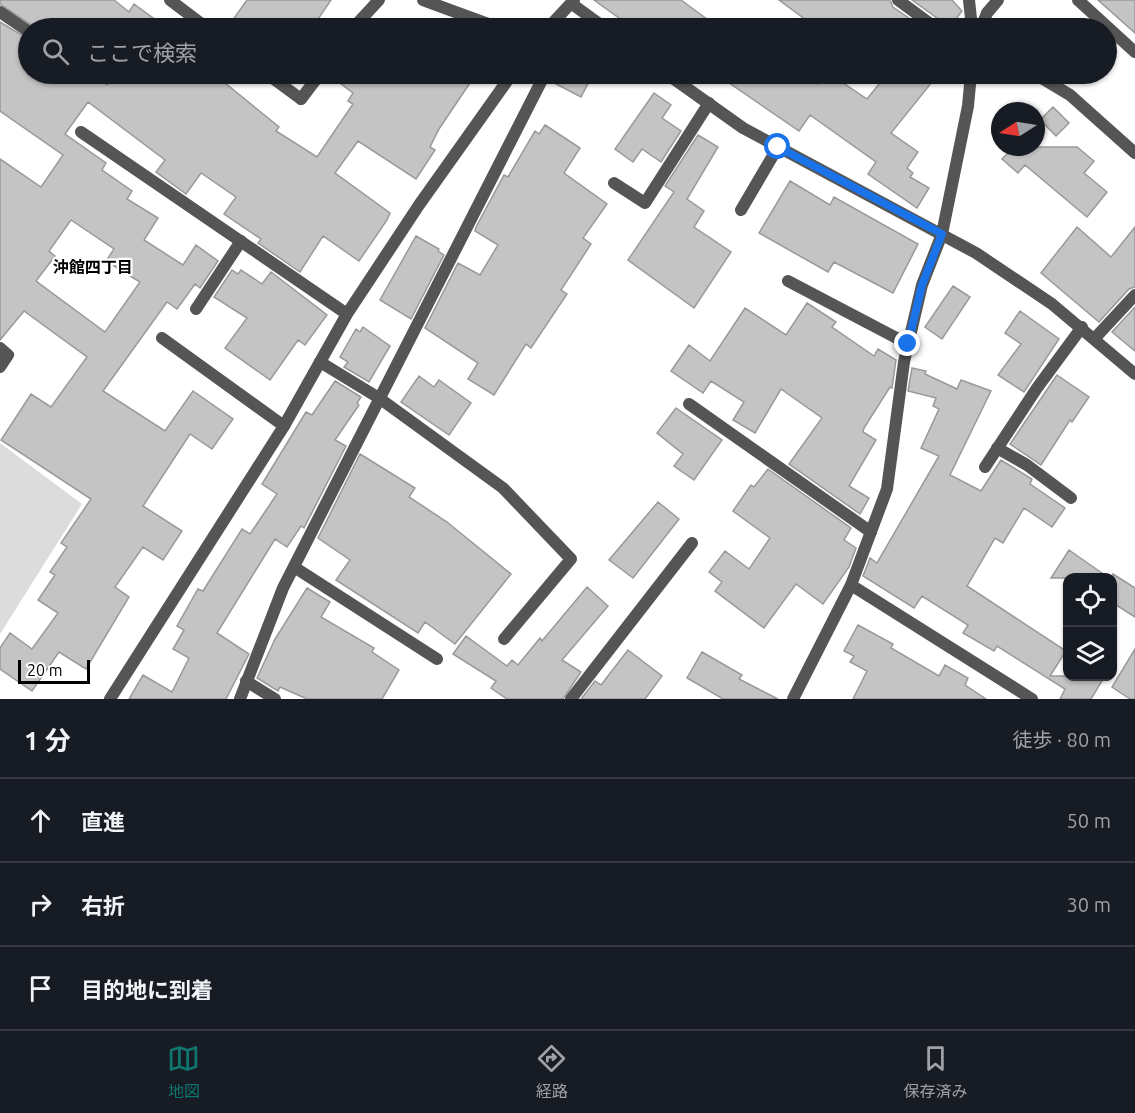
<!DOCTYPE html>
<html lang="ja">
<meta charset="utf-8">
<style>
body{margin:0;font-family:Ubuntu,"Noto Sans JP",sans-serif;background:#242831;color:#f1f3f6}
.controls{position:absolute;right:18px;bottom:18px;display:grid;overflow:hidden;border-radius:12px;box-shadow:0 2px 4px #0004}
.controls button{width:54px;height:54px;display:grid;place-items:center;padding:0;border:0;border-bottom:2px solid #363941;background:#171b24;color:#f1f3f6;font:30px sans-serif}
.compass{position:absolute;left:991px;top:102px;width:54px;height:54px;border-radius:50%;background:#171b24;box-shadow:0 2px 4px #0004;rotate:258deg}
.scale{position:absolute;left:18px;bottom:15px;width:72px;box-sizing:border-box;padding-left:6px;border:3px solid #000;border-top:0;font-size:16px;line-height:21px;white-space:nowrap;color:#000;-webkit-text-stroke:4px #fff;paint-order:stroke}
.stop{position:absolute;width:18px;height:18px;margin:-14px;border:4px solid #1a73e8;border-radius:50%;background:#fff}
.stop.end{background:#1a73e8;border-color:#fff;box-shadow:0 2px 6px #0008}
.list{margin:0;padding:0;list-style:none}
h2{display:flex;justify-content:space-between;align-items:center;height:78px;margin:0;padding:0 24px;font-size:26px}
h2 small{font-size:20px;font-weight:400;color:#9ea1a6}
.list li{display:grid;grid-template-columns:39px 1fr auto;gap:18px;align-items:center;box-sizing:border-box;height:84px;padding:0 24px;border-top:2px solid #363941}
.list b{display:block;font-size:22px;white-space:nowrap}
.list em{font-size:20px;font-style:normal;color:#9ea1a6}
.icon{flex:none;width:33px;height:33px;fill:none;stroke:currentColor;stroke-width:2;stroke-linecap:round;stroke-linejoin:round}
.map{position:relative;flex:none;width:1135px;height:699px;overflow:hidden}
.search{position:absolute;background:#171b24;box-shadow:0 2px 4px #0004;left:18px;right:18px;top:18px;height:66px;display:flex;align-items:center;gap:15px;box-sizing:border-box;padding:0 21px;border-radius:33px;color:#9ea1a6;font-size:22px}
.sheet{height:330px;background:#171b24}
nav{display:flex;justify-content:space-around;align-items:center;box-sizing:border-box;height:84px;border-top:2px solid #363941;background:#171b24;font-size:16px;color:#9ea1a6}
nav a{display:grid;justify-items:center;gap:3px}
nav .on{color:#0f766e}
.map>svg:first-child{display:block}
.green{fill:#dcdcdc}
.building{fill:#c4c4c4;stroke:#999;stroke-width:1.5;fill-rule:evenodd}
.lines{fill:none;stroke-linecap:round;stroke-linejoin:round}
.service{stroke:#555;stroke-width:12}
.minor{stroke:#555;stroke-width:12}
.route{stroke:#1a73e8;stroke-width:8}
.labels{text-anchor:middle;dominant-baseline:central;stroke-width:4.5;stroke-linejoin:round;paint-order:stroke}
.neighbourhood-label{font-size:16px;font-weight:bold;fill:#000;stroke:#fff}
</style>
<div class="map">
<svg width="1135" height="699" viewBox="0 0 1135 699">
<rect width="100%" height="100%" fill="#fff"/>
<path class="green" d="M0,443L82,504L0,634Z"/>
<path class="building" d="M0,0H114L129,12L134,4L153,18L147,26L151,28H36L0,4Z
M247,0H331L312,28H227Z
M594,0H681L719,28H633Z
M779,0H890L893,7L923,28H817Z
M912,0H952L962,11L949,28H944L941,21Z
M1098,0H1135V33Z
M0,22L28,39V74H91L107,85L116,74H214L279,127L276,131L317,157L353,104L348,101L353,93L328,74H476L439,129L430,147L435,150L416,179L358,141L335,173L390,213L387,220L359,261L323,236L300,272L258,243L261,239L224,214L236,197L201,173L186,194L156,172L165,160L88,102L65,134L106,163L102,170L132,191L127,199L158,218L144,240L183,265L196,245L218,261L200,288L195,284L177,309L167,302L103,391L165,431L193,391L233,419L212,449L190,434L143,506L182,531L163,560L143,547L115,587L129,597L86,669L59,652L32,691L0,669V648L10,633L32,649L58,613L38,600L55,575L50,572L67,547L61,543L91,499L1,440L31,394L51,407L87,357L24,311L0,340V159L41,187L63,155L0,111ZM71,220L114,249L106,261L140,282L105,332L36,281L55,256L49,251Z
M553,74H593L581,97L550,81Z
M716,74H802L817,84L825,74H830L867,99L887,74H921L932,82L891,133L918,152L907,168L913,173L910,177L929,188L917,208L868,174L876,162L810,115L799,131Z
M654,93L671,105L662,118L681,131L661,162L642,149L633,162L615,149Z
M1053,107L1069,123L1056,136L1040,120Z
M545,125L580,148L564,173L607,204L583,238L591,244L561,290L567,294L531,348L526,344L494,395L468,379L478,363L425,328L458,263L480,275L498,245L475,231L476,227L504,175L508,177L535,131L539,134Z
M698,135L718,147L687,199L704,211L694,227L731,252L694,308L628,260L674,192L665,186Z
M1004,147H1077L1094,161L1084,173L1107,192L1087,217L1025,165L1018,173L1002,159L1009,152Z
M790,181L830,205L834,197L918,244L893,293L834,262L828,272L759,233Z
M1077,227L1111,257L1135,227V287L1129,289L1099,322L1041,273Z
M416,236L439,249L438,251L444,255L411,319L380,300Z
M232,270L238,274L241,270L262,284L271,272L327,315L305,345L298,340L270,380L225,348L247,318L214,297Z
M953,286L970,297L942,339L925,327Z
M807,303L836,322L832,327L874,356L878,349L896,360L892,388L890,387L864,428L863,432L876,440L849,486L869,498L860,514L789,464L822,418L781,389L755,433L733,420L744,402L711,381L703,393L671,371L689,345L710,361L745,308L786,335Z
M1135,307V351L1112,332Z
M1020,311L1059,339L1024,392L998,375L1021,344L1005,333Z
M363,327L390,346L369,382L344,367L348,362L340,357L356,329L360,332Z
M912,368L926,371L925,374L957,389L961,380L991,391L950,475L981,491L1001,460L1032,479L1030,484L1065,508L1052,527L1024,508L1003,543L995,538L967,586L1066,651L1050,676H1105L1091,699H1060L1065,689L997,646L994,651L963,633L968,625L922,596L914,608L863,576L870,558L877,563L939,456L921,448L939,409L933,406L936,398L908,391Z
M1057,375L1089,397L1072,422L1070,420L1041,465L1010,444Z
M419,376L434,387L439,380L471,403L449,435L401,402Z
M335,381L361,397L357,403L359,405L335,440L346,446L304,528L301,526L287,547L275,539L217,633L249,654L226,699H129L143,675L172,692L189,658L173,649L184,630L177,626L198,589L203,591L242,529L250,534L277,494L262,484L306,412L312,415Z
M676,408L722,440L694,480L674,466L683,454L657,433Z
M360,454L415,488L409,497L447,522L511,574L455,644L425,622L418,633L336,580L350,560L318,538Z
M768,469L851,528L844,540L856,548L849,567L823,604L796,584L764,628L715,591L722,582L709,572L725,551L749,569L770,538L733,511L751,485L754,487Z
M658,502L679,519L633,578L609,560Z
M1069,550L1109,578H1051Z
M1113,574L1135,588V617L1113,603Z
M587,587L608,606L562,660L581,672L563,699H507L491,688L496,681L453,654L466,636L507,666L512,660L518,665L540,638L542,641Z
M307,588L330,602L321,617L374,648L372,652L399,670L382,699H307L280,687L278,691L257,678L275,639Z
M858,625L893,644L891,648L939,676L945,665L968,678L965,685L986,699H853L867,671L850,662L854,656L844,651Z
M1135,649V699H1130L1112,687Z
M628,650L662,676L645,699H581L595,681L601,685Z
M702,652L742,675L739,679L778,699H723L687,678Z"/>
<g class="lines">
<path class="service" d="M423,0L499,28
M0,12L28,31
M353,28L379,0
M301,99L320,74
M614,183L645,203L709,103
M741,210L778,147
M788,281L908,344
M196,309L241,241
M162,338L284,426
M1095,338L1135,295
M320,362L379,398L503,488L571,559L504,639
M689,404L871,532
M997,448L1027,465L1071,498
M985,467L1037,388L1082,327
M294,567L437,659
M246,681L275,699"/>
<path class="minor" d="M170,0L207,28
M898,0L936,28
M969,0L972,28
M1078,0L1135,52
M572,4L605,28
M548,28L574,0
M981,28L987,13L998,0
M267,74L301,99
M667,74L743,128L976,253L1052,304L1135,374
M1035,74L1070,95L1135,153
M81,132L347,314
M0,348L8,355L0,367
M851,585L1032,699
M110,699L284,426L347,314L419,205L512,74
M240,699L283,588L545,74
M571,699L692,543
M793,699L851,585L887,489L904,362L922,285L942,234L968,106L971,74"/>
</g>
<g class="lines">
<path class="route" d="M778,147L942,234L922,285L908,344"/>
</g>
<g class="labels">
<g class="neighbourhood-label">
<text x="93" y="267">沖館四丁目</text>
</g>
</g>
</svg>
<div class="controls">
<button><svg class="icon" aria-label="locate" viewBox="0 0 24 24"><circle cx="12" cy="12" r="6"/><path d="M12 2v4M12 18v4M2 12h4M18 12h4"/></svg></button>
<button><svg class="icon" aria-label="layers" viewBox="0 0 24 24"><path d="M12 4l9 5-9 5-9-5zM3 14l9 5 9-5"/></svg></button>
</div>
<svg class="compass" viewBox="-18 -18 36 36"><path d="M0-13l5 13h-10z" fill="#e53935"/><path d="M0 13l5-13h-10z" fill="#9ea1a6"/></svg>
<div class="scale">20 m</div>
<div class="stop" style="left:778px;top:147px"></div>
<div class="stop end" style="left:908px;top:344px"></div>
<div class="search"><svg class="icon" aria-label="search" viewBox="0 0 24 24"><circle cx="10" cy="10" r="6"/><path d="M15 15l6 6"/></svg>ここで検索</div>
</div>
<section class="sheet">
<h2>1 分<small>徒歩 · 80 m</small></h2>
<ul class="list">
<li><svg class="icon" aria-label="ahead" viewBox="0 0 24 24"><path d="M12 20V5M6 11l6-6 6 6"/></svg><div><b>直進</b></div><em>50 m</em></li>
<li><svg class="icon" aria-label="right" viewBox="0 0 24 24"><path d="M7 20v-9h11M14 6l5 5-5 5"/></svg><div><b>右折</b></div><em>30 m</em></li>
<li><svg class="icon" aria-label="arrive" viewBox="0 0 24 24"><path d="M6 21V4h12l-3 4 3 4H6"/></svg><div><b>目的地に到着</b></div></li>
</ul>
</section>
<nav>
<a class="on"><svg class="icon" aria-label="map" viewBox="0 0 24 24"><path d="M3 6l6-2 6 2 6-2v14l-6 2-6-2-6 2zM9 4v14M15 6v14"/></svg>地図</a>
<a><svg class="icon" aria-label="directions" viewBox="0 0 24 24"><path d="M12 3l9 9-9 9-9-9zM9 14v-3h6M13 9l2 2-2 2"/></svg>経路</a>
<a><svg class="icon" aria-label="saved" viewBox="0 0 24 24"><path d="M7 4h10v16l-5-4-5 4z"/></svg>保存済み</a>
</nav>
